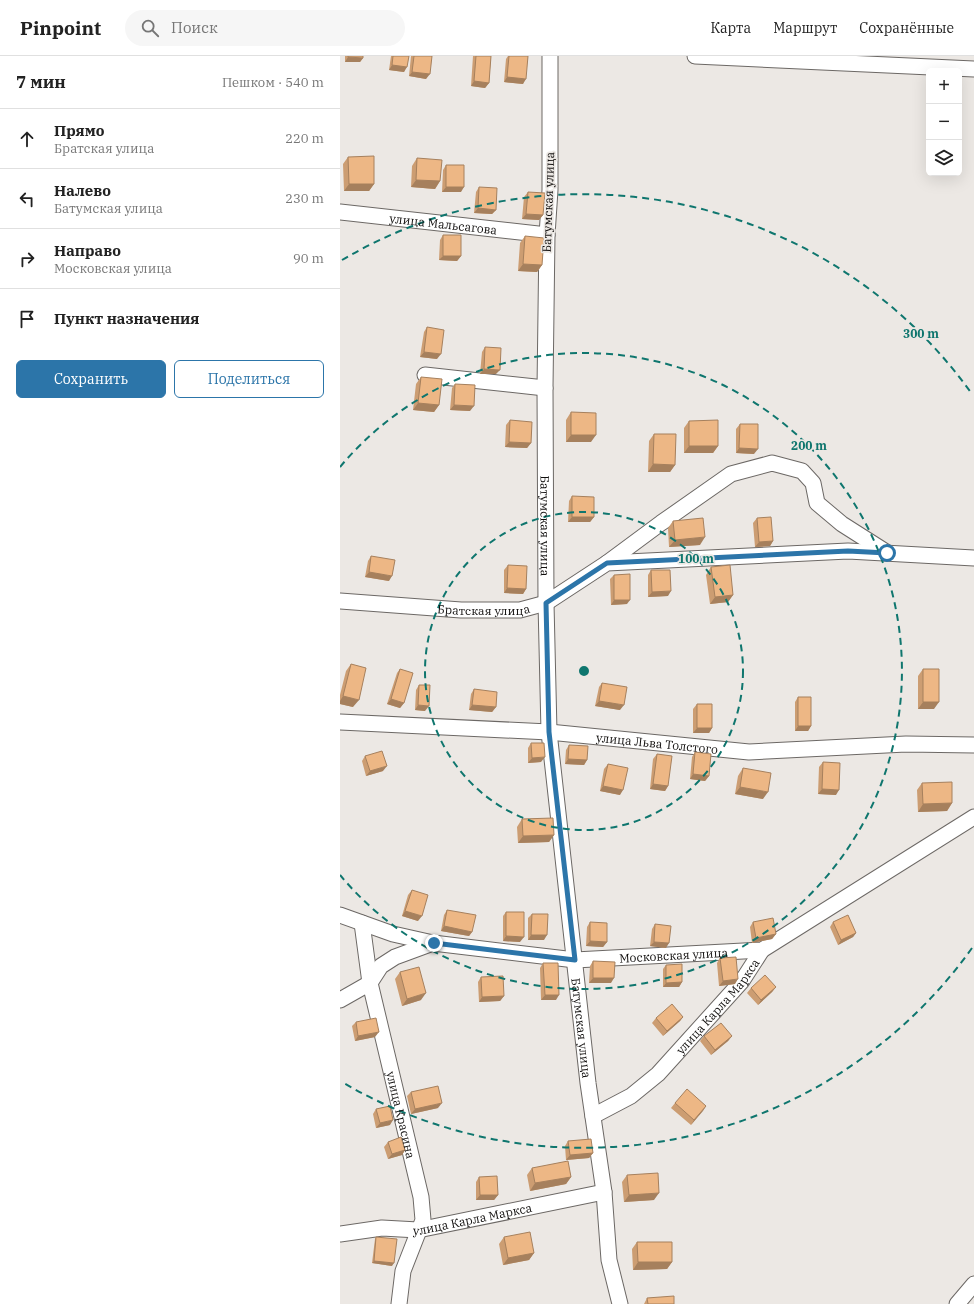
<!DOCTYPE html>
<html lang="ru">
<meta charset="utf-8">
<style>
body{margin:0;font-family:"IBM Plex Serif",serif;background:#f6f6f6;color:#222}
.controls{position:absolute;right:12px;top:12px;display:grid;overflow:hidden;border-radius:6px;box-shadow:0 4px 16px #0002}
.controls button{width:36px;height:36px;display:grid;place-items:center;padding:0;border:0;border-bottom:1px solid #e0e0e0;background:#fff;color:#222;font:20px sans-serif}
.stop{position:absolute;width:12px;height:12px;margin:-9px;border:3px solid #2c75a9;border-radius:50%;background:#fff}
.stop.end{background:#2c75a9;border-color:#fff;box-shadow:0 1px 4px #0008}
.list{margin:0;padding:0;list-style:none}
h2{display:flex;justify-content:space-between;align-items:center;height:52px;margin:0;padding:0 16px;font-size:17px}
h2 small{font-size:13px;font-weight:400;color:#767676}
.list li{display:grid;grid-template-columns:26px 1fr auto;gap:12px;align-items:center;box-sizing:border-box;height:60px;padding:0 16px;border-top:1px solid #e0e0e0}
.list b{display:block;font-size:15px;white-space:nowrap}
.list p{margin:0;font-size:13px;white-space:nowrap;color:#767676}
.list em{font-size:13px;font-style:normal;color:#767676}
.actions{display:flex;gap:8px;padding:12px 16px}
.actions a{flex:1;padding:9px 0;border:1px solid #2c75a9;border-radius:6px;text-align:center;font-size:14px;color:#2c75a9}
.actions .main{background:#2c75a9;color:#fff}
.icon{flex:none;width:22px;height:22px;fill:none;stroke:currentColor;stroke-width:2;stroke-linecap:round;stroke-linejoin:round}
.map{position:relative;flex:none;width:634px;height:1248px;overflow:hidden}
header{display:flex;align-items:center;gap:24px;box-sizing:border-box;height:56px;padding:0 20px;background:#fff;border-bottom:1px solid #e0e0e0}
header strong{font-size:19px}
nav{display:flex;gap:22px;margin-inline-start:auto;font-size:14px}
.search{width:280px;height:36px;background:#f6f6f6;display:flex;align-items:center;gap:10px;box-sizing:border-box;padding:0 14px;border-radius:22px;color:#767676;font-size:15px}
main{display:flex}
aside{flex:1;background:#fff}
.map>svg:first-child{display:block}
.lines{fill:none;stroke-linecap:round;stroke-linejoin:round}
.minor-casing{stroke:#6c6865;stroke-width:17}
.minor{stroke:#fff;stroke-width:15}
.wall{fill:#cc9d72}
.shaded-wall{fill:#a6805d}
.building{fill:#edb785;stroke:#a6805d}
.route{stroke:#2c75a9;stroke-width:5}
.ring{fill:none;stroke:#0f766e;stroke-width:2;stroke-dasharray:7 5}
.labels{text-anchor:middle;dominant-baseline:central;stroke-width:3.5;stroke-linejoin:round;paint-order:stroke}
.street-label{font-size:12px;fill:#100e0d;stroke:#ece8e4}
.centre{fill:#0f766e;stroke:#ece8e4;stroke-width:2}
.ring-label{font-size:12px;text-anchor:middle;font-weight:bold;fill:#0f766e;stroke:#ece8e4;stroke-width:3.5;stroke-linejoin:round;paint-order:stroke}
</style>
<header>
<strong>Pinpoint</strong>
<div class="search"><svg class="icon" aria-label="search" viewBox="0 0 24 24"><circle cx="10" cy="10" r="6"/><path d="M15 15l6 6"/></svg>Поиск</div>
<nav><a>Карта</a><a>Маршрут</a><a>Сохранённые</a></nav>
</header>
<main>
<aside>
<h2>7 мин<small>Пешком · 540 m</small></h2>
<ul class="list">
<li><svg class="icon" aria-label="ahead" viewBox="0 0 24 24"><path d="M12 20V5M6 11l6-6 6 6"/></svg><div><b>Прямо</b><p>Братская улица</p></div><em>220 m</em></li>
<li><svg class="icon" aria-label="left" viewBox="0 0 24 24"><path d="M17 20v-9H6M10 6l-5 5 5 5"/></svg><div><b>Налево</b><p>Батумская улица</p></div><em>230 m</em></li>
<li><svg class="icon" aria-label="right" viewBox="0 0 24 24"><path d="M7 20v-9h11M14 6l5 5-5 5"/></svg><div><b>Направо</b><p>Московская улица</p></div><em>90 m</em></li>
<li><svg class="icon" aria-label="arrive" viewBox="0 0 24 24"><path d="M6 21V4h12l-3 4 3 4H6"/></svg><div><b>Пункт назначения</b></div></li>
</ul>
<div class="actions"><a class="main">Сохранить</a><a>Поделиться</a></div>
</aside>
<div class="map">
<svg width="634" height="1248" viewBox="0 0 634 1248">
<rect width="100%" height="100%" fill="#ece8e4"/>
<g class="lines">
<defs>
<g id="minor">
<path id="s1" d="M210,0V134L207,179L205,332L206,547L209,676L248,1027L264,1136L269,1204L280,1248"/>
<path d="M355,0L634,13"/>
<path id="s2" d="M0,156L207,179"/>
<path d="M85,319L205,332"/>
<path d="M267,507L321,467L391,418L432,407L462,415L473,427L477,447L502,468L546,496"/>
<path id="s3" d="M0,545L121,554H180L206,547L267,507L508,495L634,502"/>
<path id="s4" d="M0,666L209,676L409,696L566,688L634,689"/>
<path id="s5" d="M0,859L53,878L93,887L235,904L422,894L634,761"/>
<path id="s6" d="M22,867L30,927L81,1141L83,1164L63,1215L59,1248"/>
<path d="M0,944L30,927L41,910L55,901L93,887"/>
<path id="s7" d="M253,1060L291,1040L318,1018L402,925L422,894"/>
<path id="s8" d="M0,1178L42,1172L78,1174L264,1136"/>
<path d="M617,1248L634,1228"/>
</g>
</defs>
<use href="#minor" class="minor-casing"/>
<use href="#minor" class="minor"/>
</g>
<path class="wall" d="M5,0H23V2L20,6H5Z
M51,0H69L64,16L49,14Z
M71,0H92L86,23L69,20Z
M133,0H151L149,27L145,32L131,30Z
M168,0H188L183,28L164,26L166,3Z
M8,101L34,128L29,135H4L3,108Z
M77,102L100,125L95,133L71,131L72,110Z
M106,109L121,136H102L103,114Z
M139,131L156,154L152,158L134,157L136,136Z
M188,136L203,159L199,164L182,163L184,141Z
M103,179L121,200L117,205L99,204L100,184Z
M185,180L202,209L197,216L178,215L180,187Z
M87,271L97,303L80,301L84,276Z
M145,291L156,318H140L142,296Z
M81,321L99,349L94,356L73,354L76,328Z
M115,328L130,355L110,354L112,332Z
M231,356L251,386H226V364Z
M170,364L191,387L187,392L165,391L166,369Z
M349,365L378,390L373,397H344V372Z
M400,368L414,398L396,397V373Z
M314,378L335,409L330,416H308L309,385Z
M232,440L254,461L250,466H228L229,445Z
M417,462L433,485L430,490L415,491L413,467Z
M333,465L360,489L329,491L328,472Z
M31,500L49,525L25,521L28,505Z
M168,509L186,533L183,538L164,537V514Z
M371,511L393,539L388,546L370,548L366,519Z
M311,514L328,540L308,541V519Z
M274,519L287,548L271,549L270,523Z
M11,608L13,651L0,648V639L6,615Z
M60,613L64,647L60,652L47,648L57,617Z
M583,613L594,653H578V620Z
M262,627L280,654L255,650L259,631Z
M79,629L85,655L75,654L76,634Z
M134,633L156,651L152,656L129,654L131,638Z
M458,641L471,670L468,675H455V646Z
M357,648L372,672L369,677H353V653Z
M191,687L201,706L188,707V692Z
M229,689L247,704L244,709L225,708L226,694Z
M355,696L369,720L365,725L350,723L352,701Z
M317,698L328,730L325,735L310,733L313,703Z
M25,700L43,715L26,720L22,705Z
M483,706L496,739L478,738L479,711Z
M268,708L280,739L260,735L264,713Z
M403,712L423,743L395,738L398,720Z
M582,727L612,747L607,755L578,756L577,734Z
M182,763L214,779L209,786L178,787L177,771Z
M72,834L78,865L62,860L68,839Z
M107,854L132,876L129,880L101,875L104,859Z
M166,856L180,886L163,885V860Z
M192,858L204,884H188V862Z
M250,866L267,886L263,891L246,890L247,871Z
M413,866L436,878L432,883L412,887L410,871Z
M493,866L516,877L513,881L498,889L490,871Z
M315,868L326,892L310,890L312,873Z
M380,902L395,928L379,930L377,907Z
M253,905L271,927H249L250,910Z
M203,907L216,944H201L200,912Z
M326,909L342,926L339,931H323V913Z
M60,916L81,944L62,950L55,923Z
M141,921L164,940L160,945L139,946L138,926Z
M436,931L432,936L418,949L407,937L411,932Z
M343,961L340,965L323,980L312,967L316,962Z
M16,966L35,981L15,985L12,970Z
M364,980H392L388,985L371,999L360,985Z
M71,1036L98,1052L71,1058L67,1040Z
M335,1047L366,1050L351,1069L331,1052Z
M36,1053L50,1069L36,1072L33,1058Z
M228,1085L253,1097L249,1102L226,1104L225,1090Z
M48,1086L65,1094L62,1099L48,1103L44,1091Z
M192,1112L231,1121L226,1128L190,1135L187,1119Z
M287,1119L314,1144L284,1146L282,1126Z
M139,1121L158,1139L154,1144H136V1126Z
M36,1181L52,1210L32,1207L35,1183Z
M164,1181L194,1197L189,1204L163,1209L159,1188Z
M297,1186L332,1206L327,1213L293,1214L292,1193Z
M307,1242L334,1248H304Z"/>
<path class="shaded-wall" d="M8,1L23,2L20,6H5Z
M52,9L67,11L64,16L49,14Z
M72,16L90,18L86,23L69,20Z
M167,21L186,23L183,28L164,26Z
M134,25L149,27L145,32L131,30Z
M76,124L100,125L95,133L71,131Z
M9,128H34L29,135H4Z
M106,131H124L121,136H102Z
M138,152L156,154L152,158L134,157Z
M186,158L203,159L199,164L182,163Z
M103,200H121L117,205L99,204Z
M183,208L202,209L197,216L178,215Z
M84,296L101,298L97,303L80,301Z
M144,313L160,314L156,318H140Z
M78,347L99,349L94,356L73,354Z
M114,349L134,350L130,355L110,354Z
M231,379H256L251,386H226Z
M169,386L191,387L187,392L165,391Z
M349,390H378L373,397H344Z
M399,392L418,393L414,398L396,397Z
M313,408L335,409L330,416H308Z
M232,461H254L250,466H228Z
M365,481L360,489L329,491L335,484Z
M433,485L430,490L415,491L419,486Z
M29,516L52,520L49,525L25,521Z
M167,532L186,533L183,538L164,537Z
M331,535L328,540L308,541L312,536Z
M393,539L388,546L370,548L375,541Z
M274,544H290L287,548L271,549Z
M3,640L19,644L13,651L0,648V645Z
M51,643L64,647L60,652L47,648Z
M259,645L284,649L280,654L255,650Z
M583,646H599L594,653H578Z
M78,649L89,650L85,655L75,654Z
M132,649L156,651L152,656L129,654Z
M458,670H471L468,675H455Z
M357,672H372L369,677H353Z
M205,701L201,706L188,707L192,702Z
M228,703L247,704L244,709L225,708Z
M47,710L43,715L26,720L30,715Z
M353,718L369,720L365,725L350,723Z
M313,728L328,730L325,735L310,733Z
M263,730L283,734L280,739L260,735Z
M400,731L428,736L423,743L395,738Z
M482,733L499,734L496,739L478,738Z
M612,747L607,755L578,756L583,748Z
M214,779L209,786L178,787L183,780Z
M65,855L82,860L78,865L62,860Z
M104,870L132,876L129,880L101,875Z
M516,877L513,881L498,889L501,884Z
M436,878L432,883L412,887L416,882Z
M191,879H207L204,884H188Z
M166,880L184,881L180,886L163,885Z
M250,885L267,886L263,891L246,890Z
M314,886L329,887L326,892L310,890Z
M253,922H274L271,927H249Z
M398,923L395,928L379,930L383,925Z
M342,926L339,931H323L326,927Z
M436,931L432,936L418,949L421,944Z
M86,937L81,944L62,950L67,943Z
M205,939H219L216,944H201Z
M164,940L160,945L139,946L142,941Z
M343,961L340,965L323,980L327,975Z
M39,976L35,981L15,985L18,980Z
M392,980L388,985L371,999L375,994Z
M102,1047L98,1052L71,1058L75,1053Z
M366,1050L363,1055L351,1069L354,1064Z
M53,1064L50,1069L36,1072L40,1067Z
M65,1094L62,1099L48,1103L52,1098Z
M253,1097L249,1102L226,1104L230,1099Z
M231,1121L226,1128L190,1135L195,1127Z
M319,1137L314,1144L284,1146L289,1139Z
M140,1139H158L154,1144H136Z
M194,1197L189,1204L163,1209L168,1202Z
M34,1205L54,1207L52,1210L32,1207Z
M298,1206H332L327,1213L293,1214Z"/>
<path class="building" d="M8,0H23V2L8,1Z
M53,0H69L67,11L52,9Z
M74,0H92L90,18L72,16Z
M136,0H151L149,27L134,25Z
M169,0H188L186,23L167,21Z
M34,100V128H9L8,101Z
M77,102L102,104L100,125L76,124Z
M106,109H124V131H106Z
M139,131L157,132L156,154L138,152Z
M188,136L205,137L203,159L186,158Z
M103,179H121V200H103Z
M185,180L204,182L202,209L183,208Z
M87,271L104,274L101,298L84,296Z
M145,291L161,292L160,314L144,313Z
M81,321L102,323L99,349L78,347Z
M115,328L135,329L134,350L114,349Z
M231,356L256,357V379H231Z
M170,364L192,366L191,387L169,386Z
M378,364V390H349V365Z
M400,368H418V393L399,392Z
M314,378H336L335,409L313,408Z
M232,440L254,441V461H232Z
M431,461L433,485L419,486L417,462Z
M363,462L365,481L335,484L333,465Z
M31,500L55,504L52,520L29,516Z
M168,509L187,510L186,533L167,532Z
M390,509L393,539L375,541L371,511Z
M311,514H330L331,535L312,536Z
M290,518V544H274V519Z
M11,608L26,612L19,644L3,640Z
M60,613L73,617L64,647L51,643Z
M583,613H599V646H583Z
M262,627L287,631L284,649L259,645Z
M79,629H90L89,650L78,649Z
M134,633L157,636L156,651L132,649Z
M458,641H471V670H458Z
M357,648H372V672H357Z
M191,687H204L205,701L192,702Z
M229,689L248,690L247,704L228,703Z
M42,695L47,710L30,715L25,700Z
M355,696L371,698L369,720L353,718Z
M317,698L332,700L328,730L313,728Z
M483,706L500,707L499,734L482,733Z
M268,708L288,712L283,734L263,730Z
M403,712L431,717L428,736L400,731Z
M612,726V747L583,748L582,727Z
M213,762L214,779L183,780L182,763Z
M72,834L88,839L82,860L65,855Z
M107,854L136,859L132,876L104,870Z
M166,856H184V881L166,880Z
M192,858H208L207,879H191Z
M508,859L516,877L501,884L493,866Z
M433,862L436,878L416,882L413,866Z
M250,866L267,867V886L250,885Z
M315,868L331,870L329,887L314,886Z
M396,901L398,923L383,925L380,902Z
M253,905L275,906L274,922H253Z
M203,907H218L219,939H205Z
M342,908V926L326,927V909Z
M79,911L86,937L67,943L60,916Z
M425,919L436,931L421,944L411,932Z
M163,920L164,940L142,941L141,921Z
M332,948L343,961L327,975L316,962Z
M36,962L39,976L18,980L16,966Z
M381,967L392,980L375,994L364,980Z
M98,1030L102,1047L75,1053L71,1036Z
M347,1033L366,1050L354,1064L335,1047Z
M50,1050L53,1064L40,1067L36,1053Z
M61,1081L65,1094L52,1098L48,1086Z
M251,1083L253,1097L230,1099L228,1085Z
M228,1105L231,1121L195,1127L192,1112Z
M318,1117L319,1137L289,1139L287,1119Z
M157,1120L158,1139H140L139,1121Z
M190,1176L194,1197L168,1202L164,1181Z
M36,1181L57,1183L54,1207L34,1205Z
M297,1186H332V1206H298Z
M334,1240V1248H308L307,1242Z"/>
<g class="lines">
<path class="route" d="M94,887L235,904L209,676L206,547L267,507L508,495L547,497"/>
</g>
<g class="ring">
<circle cx="244" cy="615" r="159"/>
<path d="M0 411A318 318 0 1 1 0 819"/>
<path d="M632 892A477 477 0 0 1 2 1026M2 204A477 477 0 0 1 632 338"/>
</g>
<g class="labels">
<g class="street-label">
<text transform="translate(208 146) rotate(-88)">Батумская улица</text>
<text stroke="none"><textPath href="#s2" startOffset="104">улица Мальсагова</textPath></text>
<text stroke="none"><textPath href="#s1" startOffset="470">Батумская улица</textPath></text>
<text stroke="none"><textPath href="#s3" startOffset="144">Братская улица</textPath></text>
<text stroke="none"><textPath href="#s4" startOffset="318">улица Льва Толстого</textPath></text>
<text stroke="none"><textPath href="#s5" startOffset="339">Московская улица</textPath></text>
<text stroke="none"><textPath href="#s7" startOffset="168">улица Карла Маркса</textPath></text>
<text stroke="none"><textPath href="#s1" startOffset="974">Батумская улица</textPath></text>
<text stroke="none"><textPath href="#s6" startOffset="196">улица Красина</textPath></text>
<text stroke="none"><textPath href="#s8" startOffset="134">улица Карла Маркса</textPath></text>
</g>
</g>
<circle cx="244" cy="615" r="6" class="centre"/>
<g class="ring-label">
<text x="581" y="282">300 m</text>
<text x="469" y="394">200 m</text>
<text x="356" y="507">100 m</text>
</g>
</svg>
<div class="controls">
<button>+</button>
<button>−</button>
<button><svg class="icon" aria-label="layers" viewBox="0 0 24 24"><path d="M12 4l9 5-9 5-9-5zM3 14l9 5 9-5"/></svg></button>
</div>
<div class="stop" style="left:547px;top:497px"></div>
<div class="stop end" style="left:94px;top:887px"></div>
</div>
</main>
